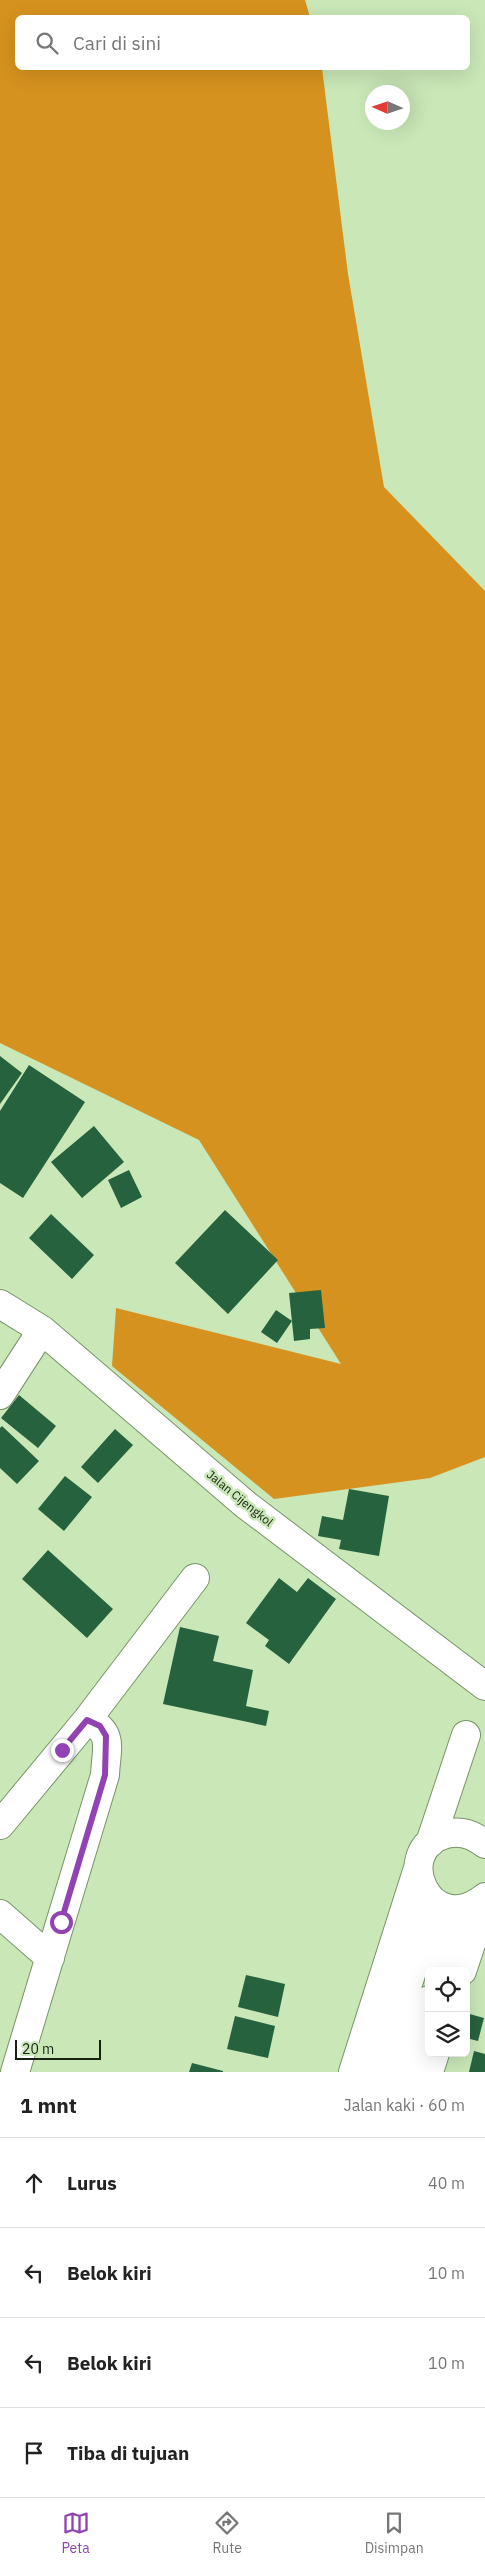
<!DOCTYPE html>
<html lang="id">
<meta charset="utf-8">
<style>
body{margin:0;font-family:"IBM Plex Sans",sans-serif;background:#f6f6f6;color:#222}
.controls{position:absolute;right:15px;bottom:15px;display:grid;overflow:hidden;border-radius:8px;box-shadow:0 5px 20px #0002}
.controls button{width:45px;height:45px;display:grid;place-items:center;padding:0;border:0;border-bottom:1px solid #e0e0e0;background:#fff;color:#222;font:25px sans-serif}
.compass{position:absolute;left:365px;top:85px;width:45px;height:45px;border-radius:50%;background:#fff;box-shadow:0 5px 20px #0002;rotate:273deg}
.scale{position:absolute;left:15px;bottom:12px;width:86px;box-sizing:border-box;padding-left:5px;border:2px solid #182211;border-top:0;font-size:14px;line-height:18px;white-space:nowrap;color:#182211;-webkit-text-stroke:4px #c9e7b7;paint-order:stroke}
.stop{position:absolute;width:15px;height:15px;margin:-11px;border:4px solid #9143b3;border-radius:50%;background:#fff}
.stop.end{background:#9143b3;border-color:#fff;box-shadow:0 1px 5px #0008}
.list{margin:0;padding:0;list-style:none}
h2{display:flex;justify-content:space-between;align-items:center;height:65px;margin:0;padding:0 20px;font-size:21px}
h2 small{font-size:16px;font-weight:400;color:#767676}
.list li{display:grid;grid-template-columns:32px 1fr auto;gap:15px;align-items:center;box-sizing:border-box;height:90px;padding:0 20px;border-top:1px solid #e0e0e0}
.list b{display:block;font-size:19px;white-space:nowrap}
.list em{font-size:16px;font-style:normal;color:#767676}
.icon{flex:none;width:28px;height:28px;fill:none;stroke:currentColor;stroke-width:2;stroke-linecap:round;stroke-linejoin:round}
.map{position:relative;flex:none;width:485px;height:2072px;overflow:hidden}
.search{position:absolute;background:#fff;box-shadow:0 5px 20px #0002;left:15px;right:15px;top:15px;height:55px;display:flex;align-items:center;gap:12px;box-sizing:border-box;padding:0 18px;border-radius:8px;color:#767676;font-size:19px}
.sheet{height:425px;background:#fff}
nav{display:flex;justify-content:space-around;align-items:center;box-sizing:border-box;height:70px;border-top:1px solid #e0e0e0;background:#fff;font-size:14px;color:#767676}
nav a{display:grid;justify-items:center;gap:2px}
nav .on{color:#9143b3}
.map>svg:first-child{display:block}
.forest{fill:#d6921e}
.building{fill:#27623e}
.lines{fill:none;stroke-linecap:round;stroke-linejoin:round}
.minor-casing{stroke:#789468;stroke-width:30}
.minor{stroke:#fff;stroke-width:28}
.route{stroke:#9143b3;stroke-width:6}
.labels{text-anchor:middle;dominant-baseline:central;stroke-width:5;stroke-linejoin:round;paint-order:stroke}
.street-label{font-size:12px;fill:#182211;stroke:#c9e7b7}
</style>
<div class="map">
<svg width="485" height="2072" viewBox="0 0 485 2072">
<rect width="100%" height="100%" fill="#c9e7b7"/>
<path class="forest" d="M0,0H305L310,17L18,18V68H322L348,274L384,487L485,591V1457L430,1478L274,1499L112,1366L116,1308L341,1364L199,1140L0,1043Z"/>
<path class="building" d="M0,1056L22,1073L0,1104Z
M29,1065L85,1102L23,1198L0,1183V1111Z
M94,1126L124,1162L82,1198L51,1162Z
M129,1170L142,1197L121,1208L108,1180Z
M225,1210L278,1260L228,1314L175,1263Z
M51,1214L94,1255L72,1279L29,1238Z
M321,1290L325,1328L310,1329V1339L294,1341L289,1293Z
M276,1310L292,1321L277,1343L261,1332Z
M19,1395L56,1426L38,1448L1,1418Z
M2,1426L39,1461L17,1484L0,1468V1428Z
M115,1429L133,1445L98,1483L81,1467Z
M65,1476L92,1497L64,1531L38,1509Z
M349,1489L389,1496L379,1556L339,1549L341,1540L318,1536L322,1516L343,1520Z
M48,1550L113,1609L87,1638L22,1579Z
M279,1578L297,1592L308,1578L336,1599L289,1664L265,1646L269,1640L246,1623Z
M180,1627L219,1636L213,1661L253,1670L246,1706L269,1711L266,1726L163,1704Z
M246,1975L285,1984L278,2017L238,2007Z
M466,2013L484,2018L478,2041L466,2038Z
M235,2016L275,2026L268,2058L227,2049Z
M474,2051L485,2054V2072H469Z
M192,2063L223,2071V2072H189Z"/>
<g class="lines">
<defs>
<path id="minor" d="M0,1304L42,1330L246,1505L485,1686
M0,1395L42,1330
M0,1825L87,1720
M430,1843L466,1735
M485,1844C474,1835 461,1830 446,1834C389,1850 430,1942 485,1897
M0,1914L50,1958
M438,1971L458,1910
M462,1971L485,1902
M15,2072L105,1775C106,1749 115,1732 87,1720L195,1578
M353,2072L418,1868
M380,2072L434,1902
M406,2072L429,2000
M429,2072L435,2053"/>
</defs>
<use href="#minor" class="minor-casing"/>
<use href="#minor" class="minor"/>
</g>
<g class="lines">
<path class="route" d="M61,1922L105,1775L106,1736L100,1726L87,1720L62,1750"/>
</g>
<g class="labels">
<g class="street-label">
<text transform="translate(240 1498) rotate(39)">Jalan Cijengkol</text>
</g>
</g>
</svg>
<div class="controls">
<button><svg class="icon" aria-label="locate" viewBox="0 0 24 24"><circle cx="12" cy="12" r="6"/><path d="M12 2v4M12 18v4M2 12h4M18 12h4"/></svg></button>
<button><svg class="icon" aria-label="layers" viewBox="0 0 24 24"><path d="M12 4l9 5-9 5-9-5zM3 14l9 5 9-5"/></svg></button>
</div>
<svg class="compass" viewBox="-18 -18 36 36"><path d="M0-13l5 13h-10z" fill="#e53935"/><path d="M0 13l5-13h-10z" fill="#767676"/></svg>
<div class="scale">20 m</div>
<div class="stop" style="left:61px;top:1922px"></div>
<div class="stop end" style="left:62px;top:1750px"></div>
<div class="search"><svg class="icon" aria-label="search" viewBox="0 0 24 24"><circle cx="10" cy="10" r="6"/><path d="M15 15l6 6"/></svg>Cari di sini</div>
</div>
<section class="sheet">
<h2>1 mnt<small>Jalan kaki · 60 m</small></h2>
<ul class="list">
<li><svg class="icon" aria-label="ahead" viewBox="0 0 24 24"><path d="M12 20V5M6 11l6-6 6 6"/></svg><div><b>Lurus</b></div><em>40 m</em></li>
<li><svg class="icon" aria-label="left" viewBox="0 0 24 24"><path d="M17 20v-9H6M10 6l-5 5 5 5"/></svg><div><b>Belok kiri</b></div><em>10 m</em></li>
<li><svg class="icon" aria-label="left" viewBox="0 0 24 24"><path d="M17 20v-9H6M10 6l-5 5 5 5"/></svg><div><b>Belok kiri</b></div><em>10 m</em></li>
<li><svg class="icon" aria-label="arrive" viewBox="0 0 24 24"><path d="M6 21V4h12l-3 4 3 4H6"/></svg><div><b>Tiba di tujuan</b></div></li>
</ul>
</section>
<nav>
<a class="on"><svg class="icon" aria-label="map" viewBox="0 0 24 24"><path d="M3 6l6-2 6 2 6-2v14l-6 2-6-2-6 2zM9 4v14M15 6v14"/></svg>Peta</a>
<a><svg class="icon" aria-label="directions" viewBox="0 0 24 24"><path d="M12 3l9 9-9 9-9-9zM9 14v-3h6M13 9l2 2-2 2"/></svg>Rute</a>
<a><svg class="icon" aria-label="saved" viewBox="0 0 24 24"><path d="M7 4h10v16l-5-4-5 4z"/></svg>Disimpan</a>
</nav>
